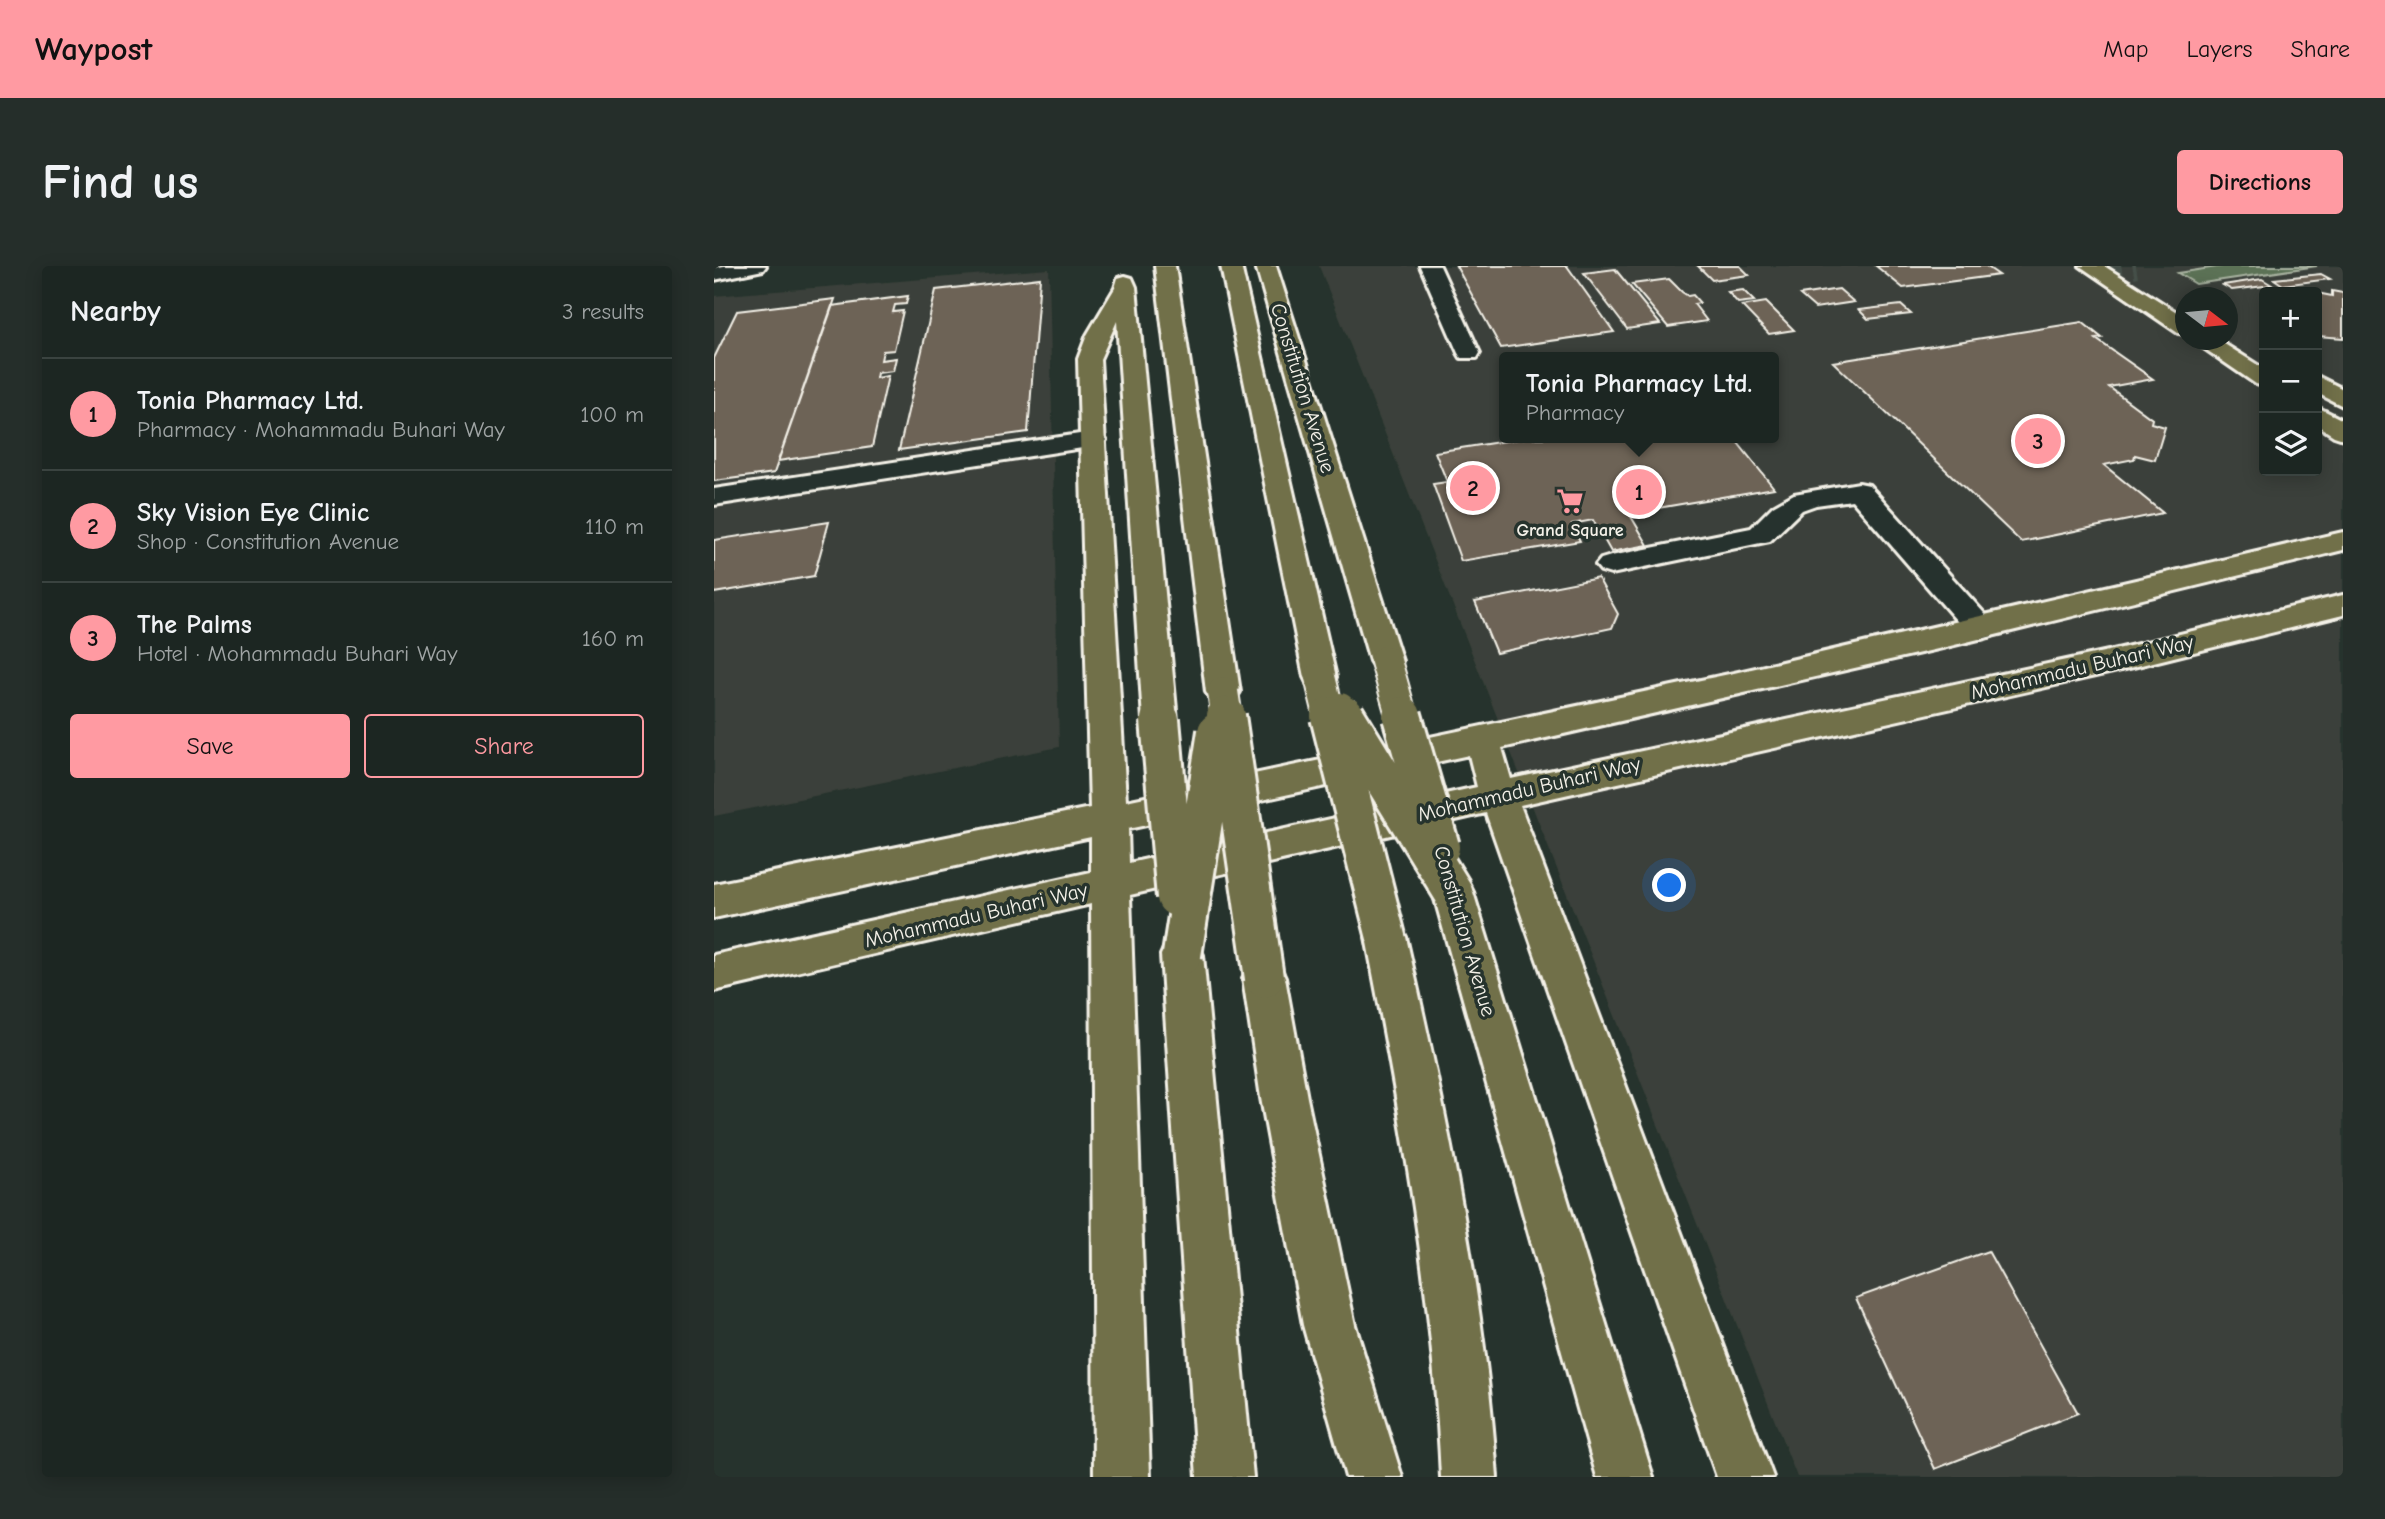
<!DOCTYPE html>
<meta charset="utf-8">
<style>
body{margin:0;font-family:"Comic Neue",sans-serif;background:#252e2a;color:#f1f3f6}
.controls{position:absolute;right:21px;top:21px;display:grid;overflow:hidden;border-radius:7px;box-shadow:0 4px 18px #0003}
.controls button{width:63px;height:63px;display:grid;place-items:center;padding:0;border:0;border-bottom:2px solid #3a4340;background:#1c2622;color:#f1f3f6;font:35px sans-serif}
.compass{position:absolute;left:1461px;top:21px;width:63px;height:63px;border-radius:50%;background:#1c2622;box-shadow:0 4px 18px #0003;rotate:106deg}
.you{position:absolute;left:956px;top:620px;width:24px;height:24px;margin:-18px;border:5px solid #fff;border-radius:50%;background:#1a73e8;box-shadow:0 0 0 10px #1a73e833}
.badge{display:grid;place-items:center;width:46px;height:46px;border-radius:50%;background:#ff9aa2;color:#111;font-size:23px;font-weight:700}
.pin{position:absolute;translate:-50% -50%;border:4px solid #fff;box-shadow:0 2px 7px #0006}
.popup{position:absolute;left:785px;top:86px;width:280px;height:91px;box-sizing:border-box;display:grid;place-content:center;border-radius:7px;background:#1c2622;filter:drop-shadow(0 2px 5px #0005);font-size:23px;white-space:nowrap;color:#a0a5a5}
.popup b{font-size:26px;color:#f1f3f6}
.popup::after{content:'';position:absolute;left:50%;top:100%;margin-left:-14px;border:14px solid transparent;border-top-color:#1c2622}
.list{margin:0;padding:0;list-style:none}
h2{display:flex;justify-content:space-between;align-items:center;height:91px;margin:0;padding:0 28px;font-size:30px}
h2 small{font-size:23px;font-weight:400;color:#a0a5a5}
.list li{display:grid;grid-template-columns:46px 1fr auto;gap:21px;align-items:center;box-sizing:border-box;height:112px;padding:0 28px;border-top:2px solid #3a4340}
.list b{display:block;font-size:26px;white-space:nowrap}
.list p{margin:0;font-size:23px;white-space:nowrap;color:#a0a5a5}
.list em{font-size:23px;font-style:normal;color:#a0a5a5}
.actions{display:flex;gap:14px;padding:21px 28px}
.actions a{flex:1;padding:16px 0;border:2px solid #ff9aa2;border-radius:7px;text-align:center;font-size:24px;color:#ff9aa2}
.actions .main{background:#ff9aa2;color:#111}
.icon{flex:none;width:38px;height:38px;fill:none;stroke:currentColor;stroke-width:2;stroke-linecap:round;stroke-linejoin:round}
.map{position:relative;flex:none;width:1629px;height:1211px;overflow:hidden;border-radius:7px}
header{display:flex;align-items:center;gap:42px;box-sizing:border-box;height:98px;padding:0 35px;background:#ff9aa2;color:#111}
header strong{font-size:33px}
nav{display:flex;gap:38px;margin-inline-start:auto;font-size:24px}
.intro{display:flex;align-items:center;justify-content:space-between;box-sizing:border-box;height:168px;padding:0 42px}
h1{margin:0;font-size:49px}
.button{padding:18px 32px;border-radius:7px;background:#ff9aa2;color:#111;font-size:24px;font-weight:700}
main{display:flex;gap:42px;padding:0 42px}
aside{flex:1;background:#1c2622;border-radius:7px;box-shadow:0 4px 18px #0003}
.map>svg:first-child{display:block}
.built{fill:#3b413a;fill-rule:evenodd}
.green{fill:#5c7257;stroke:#a8b2a0;stroke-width:2}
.building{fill:#6d6357;stroke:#f4f1e8;stroke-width:2}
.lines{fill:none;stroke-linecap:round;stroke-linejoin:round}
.minor-tunnel{stroke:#455049;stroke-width:23;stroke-dasharray:23 11;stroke-linecap:butt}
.minor-casing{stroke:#f4f1e8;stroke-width:6}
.major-casing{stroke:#f4f1e8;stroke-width:6}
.minor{fill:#26332d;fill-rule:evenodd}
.major{fill:#716f4a;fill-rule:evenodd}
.major-bridge-far1-casing{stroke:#f4f1e8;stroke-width:34;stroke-linecap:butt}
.major-bridge-casing{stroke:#f4f1e8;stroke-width:44;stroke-linecap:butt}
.major-bridge-far1{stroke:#716f4a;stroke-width:30}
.major-bridge{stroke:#716f4a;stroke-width:38}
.labels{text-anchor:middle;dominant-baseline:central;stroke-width:7;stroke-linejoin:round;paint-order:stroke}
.far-poi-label{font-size:18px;font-weight:bold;fill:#f4f1e8;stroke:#26332d}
.street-label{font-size:21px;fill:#f4f1e8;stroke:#26332d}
</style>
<header>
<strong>Waypost</strong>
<nav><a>Map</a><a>Layers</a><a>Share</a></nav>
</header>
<div class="intro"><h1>Find us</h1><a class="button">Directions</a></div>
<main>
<aside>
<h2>Nearby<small>3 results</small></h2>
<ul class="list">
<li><span class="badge">1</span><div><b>Tonia Pharmacy Ltd.</b><p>Pharmacy · Mohammadu Buhari Way</p></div><em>100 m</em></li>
<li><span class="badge">2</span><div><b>Sky Vision Eye Clinic</b><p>Shop · Constitution Avenue</p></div><em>110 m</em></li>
<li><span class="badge">3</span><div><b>The Palms</b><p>Hotel · Mohammadu Buhari Way</p></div><em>160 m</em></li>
</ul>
<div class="actions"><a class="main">Save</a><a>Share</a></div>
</aside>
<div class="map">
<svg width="1629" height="1211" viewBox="0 0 1629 1211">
<rect width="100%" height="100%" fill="#26332d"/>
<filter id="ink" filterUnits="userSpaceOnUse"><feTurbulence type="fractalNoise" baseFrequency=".0143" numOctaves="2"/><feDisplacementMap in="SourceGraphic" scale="14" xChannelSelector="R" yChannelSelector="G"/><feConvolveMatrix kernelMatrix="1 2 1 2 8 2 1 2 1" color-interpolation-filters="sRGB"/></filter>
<g filter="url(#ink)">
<path class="built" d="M605,0H1629V1211H1083ZM1550,26H1603V205H1550ZM1472,32H1514V74H1472ZM790,91H1060V172H790Z
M335,3L345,481L0,550V30Z"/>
<path class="green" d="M1509,0H1603L1482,18L1464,7Z"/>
<path class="building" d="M742,0H853L900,66L787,82Z
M984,0H1026L1035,9L998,14Z
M1162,0H1272L1285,9L1189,22Z
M901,3L946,58L913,63L870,7Z
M1607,8L1616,13L1569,19L1560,13Z
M326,12L314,166L185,184L222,24Z
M955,13L968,26L974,30L979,29L986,37L980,38L993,55L954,61L918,18Z
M1548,13L1558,19L1518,24L1509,19Z
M1125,23L1140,36L1101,42L1086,29Z
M1029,24L1040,35L1024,37L1014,26Z
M1618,25L1629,27V72L1603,70V27L1618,30Z
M194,30L192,38L181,39L179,46L189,45L180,84L169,85L167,94L182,92L179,105L163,107L162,112L174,110L158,181L64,195L118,40Z
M121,33L60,207L0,215V92L23,45Z
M1052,36L1080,64L1055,68L1028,40Z
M1187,39L1197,48L1154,53L1145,44Z
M1368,56L1388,72L1382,73L1439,113L1395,121L1438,153L1437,157L1451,161L1441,194L1421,189L1420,193L1390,199L1449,247L1307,276L1119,96Z
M811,172H1020L1060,222L915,247L934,279L897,286L879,254L858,258L866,275L747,295L719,218L733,216L721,186Z
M115,256L100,310L0,327V274Z
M884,312L904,348L898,362L782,387L761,336Z
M1274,985L1364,1147L1221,1203L1142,1032Z"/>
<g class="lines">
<path class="minor-tunnel" d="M1385,6L1422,0"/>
<defs>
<path id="minor" d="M10,0H52L49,4L0,14V2Z
M706,0H726L766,87L763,92H747L744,87Z
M379,166L388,169L392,174L388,179L0,239V223Z
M1145,217L1155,219L1278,356L1283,363L1278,370L1267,373L1256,370L1138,234L1102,239L1088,244L1056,275L897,308L887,305L882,299L887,293L897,290L1037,262L1059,240L1080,228Z"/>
<path id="major" d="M441,0H461L526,426L521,434L509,438L497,434L492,426Z
M507,0H527L622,411L618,419L606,422L594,419L590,411Z
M542,0H562L688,395L683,403L672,406L661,403L656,395Z
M1366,0H1390L1472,52V68L1464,67Z
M411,10L418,12L422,21L463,454L458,463L446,466L434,463L429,454L403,55L386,93L412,535L1020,407L1629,266V284L1224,383L788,482L797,513L1399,384L1629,329V349L1399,406L806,539L1059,1211H1003L772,547L416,629L436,1211H380L377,638L0,725V689L377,606V571L0,652V618L376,542L364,93L373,69L401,22L404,12ZM755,489L763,521L415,597L414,563Z
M1478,74H1504L1550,103V120L1542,118Z
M1603,110L1629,123V140L1603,127Z
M1603,141L1629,154V173L1620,170L1603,159Z
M739,610L753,614L759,626L939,1211H883L719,626L725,614Z
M672,654L686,659L692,671C733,850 770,1028 783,1211H727C719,1028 687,850 652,671L658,659Z
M468,671L483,676L489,689L539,1211H483L447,689L453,676Z
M550,693L565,699L571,712L593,832L641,1059L688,1211H632L589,1059L547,832L529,712L535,699Z"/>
</defs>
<use href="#minor" class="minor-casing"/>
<use href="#major" class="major-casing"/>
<use href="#minor" class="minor"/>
<use href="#major" class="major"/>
<defs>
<path id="major-bridge-far1" d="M672,395L688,452
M606,411L616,452
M509,426L513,452
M626,442L632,452"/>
<path id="major-bridge" d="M512,450L550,712
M616,450L672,671
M631,450L739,626
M688,450L726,581
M446,454L462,631
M468,689L503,466"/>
</defs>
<use href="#major-bridge-far1" class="major-bridge-far1-casing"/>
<use href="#major-bridge" class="major-bridge-casing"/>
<use href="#major-bridge-far1" class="major-bridge-far1"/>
<use href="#major-bridge" class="major-bridge"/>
</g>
</g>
<defs>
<symbol id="supermarket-bare" viewBox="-9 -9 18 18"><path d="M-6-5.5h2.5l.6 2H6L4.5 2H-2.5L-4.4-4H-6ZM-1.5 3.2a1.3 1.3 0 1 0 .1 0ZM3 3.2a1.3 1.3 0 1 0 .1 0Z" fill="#ff9aa2" stroke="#26332d" stroke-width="2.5" paint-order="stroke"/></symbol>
</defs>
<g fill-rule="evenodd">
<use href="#supermarket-bare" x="837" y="216" width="38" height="38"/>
</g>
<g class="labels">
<g class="far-poi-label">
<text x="856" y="264">Grand Square</text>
</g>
<g class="street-label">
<text transform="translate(589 122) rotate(73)">Constitution Avenue</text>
<text transform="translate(1368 401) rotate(-13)">Mohammadu Buhari Way</text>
<text transform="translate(815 523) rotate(-13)">Mohammadu Buhari Way</text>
<text transform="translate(262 649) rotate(-13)">Mohammadu Buhari Way</text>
<text transform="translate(751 665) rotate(74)">Constitution Avenue</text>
</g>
</g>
</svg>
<div class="controls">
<button>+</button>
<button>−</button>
<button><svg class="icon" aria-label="layers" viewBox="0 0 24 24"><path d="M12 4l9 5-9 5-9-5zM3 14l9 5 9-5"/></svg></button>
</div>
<svg class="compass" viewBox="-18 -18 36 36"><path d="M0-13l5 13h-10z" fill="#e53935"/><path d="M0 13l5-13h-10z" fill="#a0a5a5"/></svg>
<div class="you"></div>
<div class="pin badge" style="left:925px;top:226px">1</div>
<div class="popup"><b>Tonia Pharmacy Ltd.</b>Pharmacy</div>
<div class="pin badge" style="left:759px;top:222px">2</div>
<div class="pin badge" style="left:1324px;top:175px">3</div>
</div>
</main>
